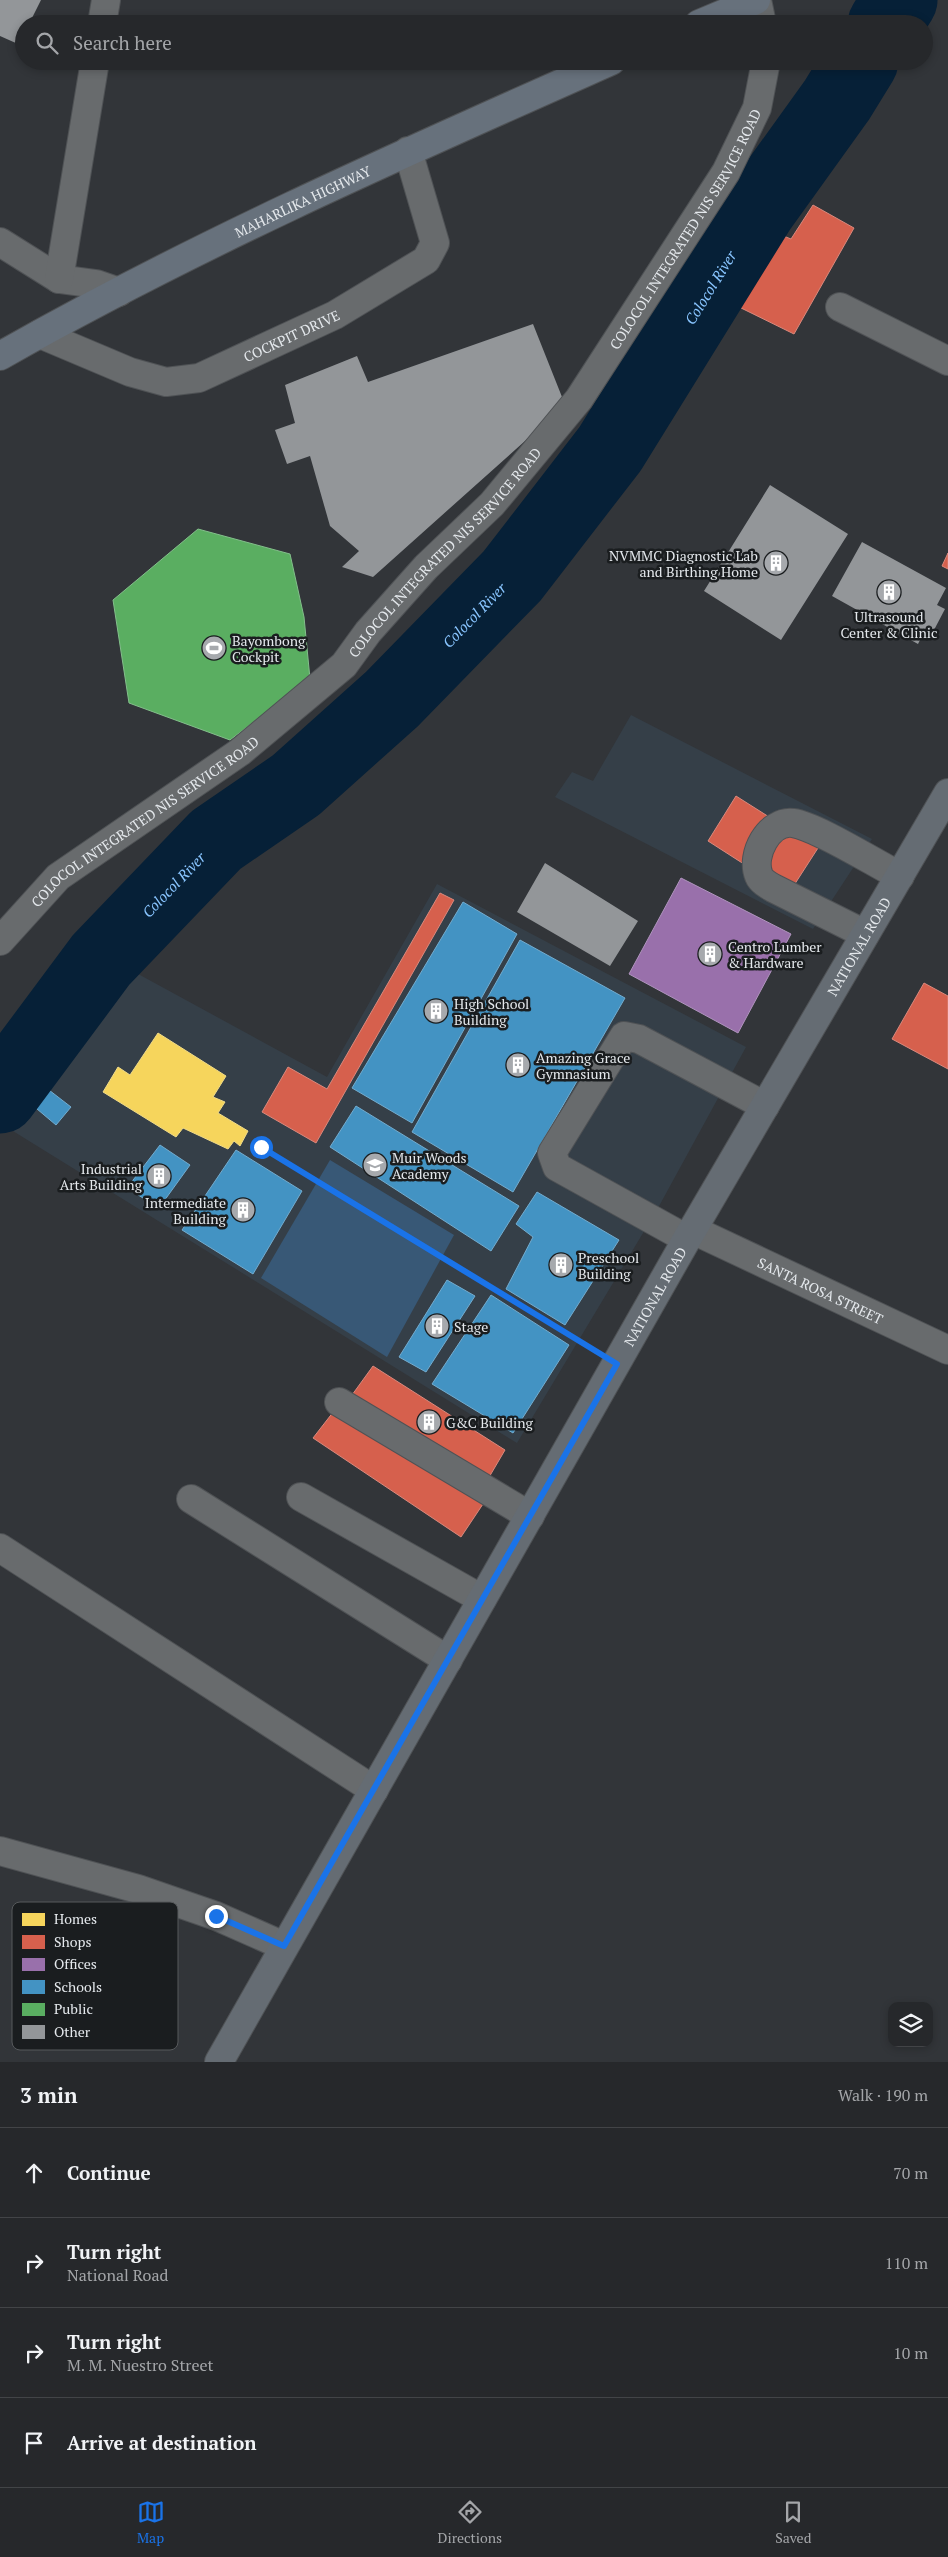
<!DOCTYPE html>
<meta charset="utf-8">
<style>
body{margin:0;font-family:"PT Serif",serif;background:#2e3033;color:#f1f3f6}
.controls{position:absolute;right:15px;bottom:15px;display:grid;overflow:hidden;border-radius:10px;box-shadow:0 2px 8px #0003}
.controls button{width:45px;height:45px;display:grid;place-items:center;padding:0;border:0;border-bottom:1px solid #424447;background:#26282b;color:#f1f3f6;font:25px sans-serif}
.stop{position:absolute;width:15px;height:15px;margin:-11px;border:4px solid #1a73e8;border-radius:50%;background:#fff}
.stop.end{background:#1a73e8;border-color:#fff;box-shadow:0 1px 5px #0008}
.list{margin:0;padding:0;list-style:none}
h2{display:flex;justify-content:space-between;align-items:center;height:65px;margin:0;padding:0 20px;font-size:21px}
h2 small{font-size:16px;font-weight:400;color:#a4a6a9}
.list li{display:grid;grid-template-columns:32px 1fr auto;gap:15px;align-items:center;box-sizing:border-box;height:90px;padding:0 20px;border-top:1px solid #424447}
.list b{display:block;font-size:19px;white-space:nowrap}
.list p{margin:0;font-size:16px;white-space:nowrap;color:#a4a6a9}
.list em{font-size:16px;font-style:normal;color:#a4a6a9}
.icon{flex:none;width:28px;height:28px;fill:none;stroke:currentColor;stroke-width:2;stroke-linecap:round;stroke-linejoin:round}
.map{position:relative;flex:none;width:948px;height:2062px;overflow:hidden}
.search{position:absolute;background:#26282b;box-shadow:0 2px 8px #0003;left:15px;right:15px;top:15px;height:55px;display:flex;align-items:center;gap:12px;box-sizing:border-box;padding:0 18px;border-radius:28px;color:#a4a6a9;font-size:19px}
.sheet{height:425px;background:#26282b}
nav{display:flex;justify-content:space-around;align-items:center;box-sizing:border-box;height:70px;border-top:1px solid #424447;background:#26282b;font-size:14px;color:#a4a6a9}
nav a{display:grid;justify-items:center;gap:2px}
nav .on{color:#1a73e8}
.map>svg:first-child{display:block}
.built{fill:#353f48}
.green{fill:#385876}
.homes{fill:#f6d55c;stroke:#f1db87}
.shops{fill:#d6604d;stroke:#da897d}
.offices{fill:#9970ab;stroke:#b094be}
.schools{fill:#4393c3;stroke:#73accf}
.public{fill:#5aae61;stroke:#83bf8b}
.lines{fill:none;stroke-linecap:round;stroke-linejoin:round}
.river{stroke:#062037;stroke-width:75}
.building{fill:#939699}
.minor-casing{stroke:#4f5255;stroke-width:30}
.major-casing{stroke:#4f5255;stroke-width:30}
.highway-casing{stroke:#4f5255;stroke-width:30}
.path{stroke:#67696c;stroke-width:3;stroke-dasharray:2.5 4;stroke-linecap:butt}
.minor{stroke:#686b6d;stroke-width:28}
.major{stroke:#656c73;stroke-width:28}
.highway{stroke:#67717c;stroke-width:28}
.route{stroke:#1a73e8;stroke-width:6}
.labels{text-anchor:middle;dominant-baseline:central;stroke-width:5;stroke-linejoin:round;paint-order:stroke}
.street-label{font-size:14px;fill:#e4e8ec;stroke:#1a1d1f}
.poi-label{font-size:14px;fill:#e4e8ec;stroke:#1a1d1f;text-anchor:start}
.water-label{font-size:15px;font-style:italic;fill:#88c4fe;stroke:#1a1d1f}
.key{fill:#1a1d1f;stroke:#575a5c;stroke-width:1}
.key-label{font-size:14px;fill:#e4e8ec}
</style>
<div class="map">
<svg width="948" height="2062" viewBox="0 0 948 2062">
<rect width="100%" height="100%" fill="#323539"/>
<path class="built" d="M631,715L872,839L813,929L555,797L572,772L593,781Z
M437,884L746,1047L658,1208L517,1443L0,1123V1111L118,963L327,1077Z"/>
<path class="green" d="M330,1160L454,1235L387,1357L261,1278Z"/>
<path class="homes" d="M158,1033L226,1076L213,1097L225,1102L218,1113L248,1131L240,1146L234,1141L228,1149L183,1128L176,1137L103,1092L118,1067L130,1075Z"/>
<path class="shops" d="M813,205L854,228L794,334L737,306L776,233L791,239Z
M948,553V569L942,566Z
M736,796L818,848L789,893L708,841Z
M440,893L454,900L316,1143L262,1112L288,1067L327,1089Z
M924,983L948,996V1069L892,1039Z
M373,1366L505,1450L488,1479L352,1395Z
M334,1411L485,1501L461,1537L313,1438Z"/>
<path class="offices" d="M681,878L791,934L738,1033L629,974Z"/>
<path class="schools" d="M463,902L517,934L412,1123L352,1088Z
M520,940L625,998L513,1192L412,1132Z
M36,1080L71,1107L56,1125L24,1098Z
M356,1106L519,1206L491,1251L330,1147Z
M160,1145L190,1165L159,1208L127,1188Z
M236,1150L302,1191L253,1274L182,1230Z
M537,1192L619,1240L565,1325L506,1289L533,1237L516,1224Z
M447,1280L475,1296L426,1372L399,1357Z
M491,1295L569,1345L513,1433L432,1384Z"/>
<path class="public" d="M198,529L290,554L304,617L310,679L230,740L129,703L113,600Z"/>
<g class="lines">
<g class="river">
<path d="M885,24L900,0"/>
<path id="s1" d="M0,1096L101,960L216,840L296,785L392,699L512,576L610,449L758,210L837,100L861,61"/>
</g>
</g>
<path class="building" d="M0,0H41L29,24H24V33L18,44L0,36Z
M533,324L564,402L535,432L373,577L342,567L359,551L330,526L310,456L287,464L275,430L295,423L285,385L357,356L368,382Z
M770,485L848,534L781,640L704,591Z
M862,542L946,588L937,605L945,609L934,630L927,626L918,644L832,596Z
M545,863L638,921L610,966L517,912Z"/>
<g class="lines">
<defs>
<g id="minor">
<path d="M757,0L762,24"/>
<path d="M102,24L106,0"/>
<path d="M0,242L59,279L96,284L119,292"/>
<path d="M59,279L95,61"/>
<path d="M840,307L948,361"/>
<path id="s2" d="M40,334L130,372L166,382L199,378L335,315L426,260L435,243L408,151"/>
<path d="M865,934L773,888C768,885 761,881 759,876C750,855 769,820 793,823C816,826 876,864 900,876"/>
<path id="s3" d="M0,941L58,877L240,752L344,665L368,632L426,567L492,504L579,399L726,172L757,108L766,61"/>
<path id="s4" d="M693,1230L948,1350"/>
<path d="M687,1239L557,1167L552,1153L624,1036L639,1039L765,1106"/>
<path d="M339,1402L530,1516"/>
<path d="M301,1497L482,1599"/>
<path d="M191,1499L448,1660"/>
<path d="M0,1548L374,1790"/>
<path d="M0,1851L138,1889L216,1916L284,1946"/>
</g>
<g id="major">
<path id="s5" d="M219,2062L687,1239L948,793"/>
</g>
<g id="highway">
<path d="M699,24L756,0"/>
<path id="s6" d="M0,356C197,244 404,153 611,61"/>
</g>
</defs>
<use href="#minor" class="minor-casing"/>
<use href="#major" class="major-casing"/>
<use href="#highway" class="highway-casing"/>
<path class="path" d="M261,1147L586,1345"/>
<use href="#minor" class="minor"/>
<use href="#major" class="major"/>
<use href="#highway" class="highway"/>
</g>
<g class="lines">
<path class="route" d="M216,1916L284,1946L617,1364L261,1147"/>
</g>
<defs>
<symbol id="building-disc" viewBox="-11 -11 22 22"><circle r="9.5" fill="#a6a9ad" stroke="#1a1d1f"/><path d="M-4-6H4V6H1V3H-1V6H-4ZM-2.5-4.3h1.7v1.8h-1.7ZM.8-4.3h1.7v1.8H.8ZM-2.5-1h1.7V.8h-1.7ZM.8-1h1.7V.8H.8Z" fill="#fff"/></symbol>
<symbol id="stadium-disc" viewBox="-11 -11 22 22"><circle r="9.5" fill="#a6a9ad" stroke="#1a1d1f"/><path d="M0-5a6.5 5 0 1 0 0 10a6.5 5 0 1 0 0-10ZM-3.5-1.8h7v3.6h-7Z" fill="#fff"/></symbol>
<symbol id="school-disc" viewBox="-11 -11 22 22"><circle r="9.5" fill="#a6a9ad" stroke="#1a1d1f"/><path d="M0-5L7-2L0 1L-7-2ZM-4 1L0 2.5L4 1V4Q0 6-4 4Z" fill="#fff"/></symbol>
</defs>
<g fill-rule="evenodd">
<use href="#building-disc" x="762" y="549" width="28" height="28"/>
<use href="#building-disc" x="875" y="578" width="28" height="28"/>
<use href="#stadium-disc" x="200" y="634" width="28" height="28"/>
<use href="#building-disc" x="696" y="940" width="28" height="28"/>
<use href="#building-disc" x="422" y="997" width="28" height="28"/>
<use href="#building-disc" x="504" y="1051" width="28" height="28"/>
<use href="#school-disc" x="361" y="1151" width="28" height="28"/>
<use href="#building-disc" x="145" y="1162" width="28" height="28"/>
<use href="#building-disc" x="229" y="1196" width="28" height="28"/>
<use href="#building-disc" x="547" y="1251" width="28" height="28"/>
<use href="#building-disc" x="423" y="1312" width="28" height="28"/>
<use href="#building-disc" x="415" y="1408" width="28" height="28"/>
</g>
<g class="labels">
<g class="street-label">
<text stroke="none"><textPath href="#s6" startOffset="340">MAHARLIKA HIGHWAY</textPath></text>
<text stroke="none"><textPath href="#s3" startOffset="999">COLOCOL INTEGRATED NIS SERVICE ROAD</textPath></text>
<text stroke="none"><textPath href="#s2" startOffset="270">COCKPIT DRIVE</textPath></text>
<text stroke="none"><textPath href="#s3" startOffset="594">COLOCOL INTEGRATED NIS SERVICE ROAD</textPath></text>
<text stroke="none"><textPath href="#s3" startOffset="189">COLOCOL INTEGRATED NIS SERVICE ROAD</textPath></text>
<text stroke="none"><textPath href="#s5" startOffset="1286">NATIONAL ROAD</textPath></text>
<text stroke="none"><textPath href="#s4" startOffset="141">SANTA ROSA STREET</textPath></text>
<text stroke="none"><textPath href="#s5" startOffset="881">NATIONAL ROAD</textPath></text>
</g>
<g class="poi-label">
<text x="758" y="555" text-anchor="end">NVMMC Diagnostic Lab<tspan x="758" dy="16">and Birthing Home</tspan></text>
<text x="889" y="616" text-anchor="middle">Ultrasound<tspan x="889" dy="16">Center &amp; Clinic</tspan></text>
<text x="232" y="640">Bayombong<tspan x="232" dy="16">Cockpit</tspan></text>
<text x="728" y="946">Centro Lumber<tspan x="728" dy="16">&amp; Hardware</tspan></text>
<text x="454" y="1003">High School<tspan x="454" dy="16">Building</tspan></text>
<text x="536" y="1057">Amazing Grace<tspan x="536" dy="16">Gymnasium</tspan></text>
<text x="392" y="1157">Muir Woods<tspan x="392" dy="16">Academy</tspan></text>
<text x="142" y="1168" text-anchor="end">Industrial<tspan x="142" dy="16">Arts Building</tspan></text>
<text x="226" y="1202" text-anchor="end">Intermediate<tspan x="226" dy="16">Building</tspan></text>
<text x="578" y="1257">Preschool<tspan x="578" dy="16">Building</tspan></text>
<text x="454" y="1326">Stage</text>
<text x="446" y="1422">G&amp;C Building</text>
</g>
<g class="water-label">
<text stroke="none"><textPath href="#s1" startOffset="1084">Colocol River</textPath></text>
<text stroke="none"><textPath href="#s1" startOffset="679">Colocol River</textPath></text>
<text stroke="none"><textPath href="#s1" startOffset="274">Colocol River</textPath></text>
</g>
</g>
<rect x="12" y="1902" width="166" height="148" rx="8" class="key"/>
<rect x="22" y="1913" width="23" height="13" fill="#f6d55c"/>
<rect x="22" y="1935" width="23" height="14" fill="#d6604d"/>
<rect x="22" y="1958" width="23" height="13" fill="#9970ab"/>
<rect x="22" y="1980" width="23" height="14" fill="#4393c3"/>
<rect x="22" y="2003" width="23" height="13" fill="#5aae61"/>
<rect x="22" y="2025" width="23" height="14" fill="#939699"/>
<g class="key-label">
<text x="54" y="1924">Homes</text>
<text x="54" y="1947">Shops</text>
<text x="54" y="1969">Offices</text>
<text x="54" y="1992">Schools</text>
<text x="54" y="2014">Public</text>
<text x="54" y="2037">Other</text>
</g>
</svg>
<div class="controls">
<button><svg class="icon" aria-label="layers" viewBox="0 0 24 24"><path d="M12 4l9 5-9 5-9-5zM3 14l9 5 9-5"/></svg></button>
</div>
<div class="stop" style="left:261px;top:1147px"></div>
<div class="stop end" style="left:216px;top:1916px"></div>
<div class="search"><svg class="icon" aria-label="search" viewBox="0 0 24 24"><circle cx="10" cy="10" r="6"/><path d="M15 15l6 6"/></svg>Search here</div>
</div>
<section class="sheet">
<h2>3 min<small>Walk · 190 m</small></h2>
<ul class="list">
<li><svg class="icon" aria-label="ahead" viewBox="0 0 24 24"><path d="M12 20V5M6 11l6-6 6 6"/></svg><div><b>Continue</b></div><em>70 m</em></li>
<li><svg class="icon" aria-label="right" viewBox="0 0 24 24"><path d="M7 20v-9h11M14 6l5 5-5 5"/></svg><div><b>Turn right</b><p>National Road</p></div><em>110 m</em></li>
<li><svg class="icon" aria-label="right" viewBox="0 0 24 24"><path d="M7 20v-9h11M14 6l5 5-5 5"/></svg><div><b>Turn right</b><p>M. M. Nuestro Street</p></div><em>10 m</em></li>
<li><svg class="icon" aria-label="arrive" viewBox="0 0 24 24"><path d="M6 21V4h12l-3 4 3 4H6"/></svg><div><b>Arrive at destination</b></div></li>
</ul>
</section>
<nav>
<a class="on"><svg class="icon" aria-label="map" viewBox="0 0 24 24"><path d="M3 6l6-2 6 2 6-2v14l-6 2-6-2-6 2zM9 4v14M15 6v14"/></svg>Map</a>
<a><svg class="icon" aria-label="directions" viewBox="0 0 24 24"><path d="M12 3l9 9-9 9-9-9zM9 14v-3h6M13 9l2 2-2 2"/></svg>Directions</a>
<a><svg class="icon" aria-label="saved" viewBox="0 0 24 24"><path d="M7 4h10v16l-5-4-5 4z"/></svg>Saved</a>
</nav>
